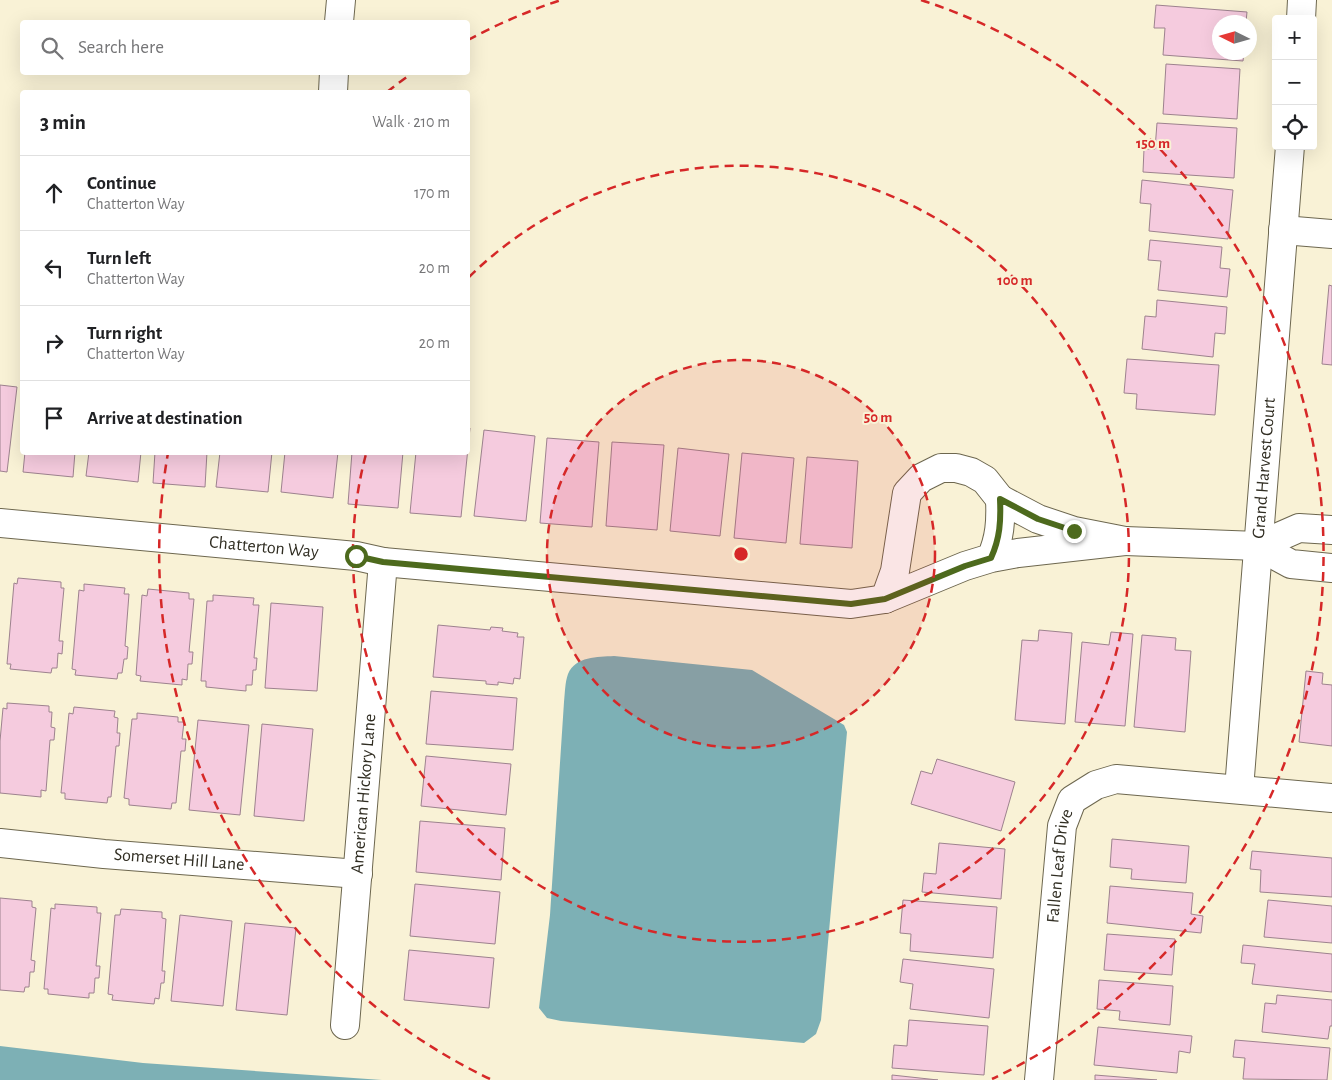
<!DOCTYPE html>
<meta charset="utf-8">
<style>
body{margin:0;font-family:"Alegreya Sans",sans-serif;background:#f2f2f2;color:#202124}
.controls{position:absolute;right:15px;top:15px;display:grid;overflow:hidden;border-radius:5px;box-shadow:0 5px 20px #0002}
.controls button{width:45px;height:45px;display:grid;place-items:center;padding:0;border:0;border-bottom:1px solid #e0e0e0;background:#fff;color:#202124;font:25px sans-serif}
.compass{position:absolute;left:1212px;top:15px;width:45px;height:45px;border-radius:50%;background:#fff;box-shadow:0 5px 20px #0002;rotate:275deg}
.stop{position:absolute;width:15px;height:15px;margin:-11px;border:4px solid #4d6a1d;border-radius:50%;background:#fff}
.stop.end{background:#4d6a1d;border-color:#fff;box-shadow:0 1px 5px #0008}
.list{margin:0;padding:0;list-style:none}
h2{display:flex;justify-content:space-between;align-items:center;height:65px;margin:0;padding:0 20px;font-size:21px}
h2 small{font-size:16px;font-weight:400;color:#757577}
.list li{display:grid;grid-template-columns:32px 1fr auto;gap:15px;align-items:center;box-sizing:border-box;height:75px;padding:0 20px;border-top:1px solid #e0e0e0}
.list b{display:block;font-size:19px;white-space:nowrap}
.list p{margin:0;font-size:16px;white-space:nowrap;color:#757577}
.list em{font-size:16px;font-style:normal;color:#757577}
.icon{flex:none;width:28px;height:28px;fill:none;stroke:currentColor;stroke-width:2;stroke-linecap:round;stroke-linejoin:round}
.map{position:relative;flex:none;width:1332px;height:1080px;overflow:hidden}
.search{position:absolute;background:#fff;box-shadow:0 5px 20px #0002;left:20px;top:20px;width:450px;height:55px;display:flex;align-items:center;gap:12px;box-sizing:border-box;padding:0 18px;border-radius:5px;color:#757577;font-size:19px}
.panel{position:absolute;background:#fff;box-shadow:0 5px 20px #0002;left:20px;top:90px;width:450px;height:365px;border-radius:5px}
.map>svg:first-child{display:block}
.water{fill:#7db0b5}
.building{fill:#f5cbde;stroke:#9d828e}
.lines{fill:none;stroke-linecap:round;stroke-linejoin:round}
.minor-casing{stroke:#6d674f;stroke-width:30}
.minor{stroke:#fff;stroke-width:28}
.route{stroke:#4d6a1d;stroke-width:6}
.ring{fill:none;stroke:#d62828;stroke-width:2.5;stroke-dasharray:9 6}
.labels{text-anchor:middle;dominant-baseline:central;stroke-width:4;stroke-linejoin:round;paint-order:stroke}
.street-label{font-size:18px;fill:#302d22;stroke:#f9f2d6}
.centre{fill:#d62828;stroke:#f9f2d6;stroke-width:2.5}
.ring-label{font-size:15px;text-anchor:middle;font-weight:bold;fill:#d62828;stroke:#f9f2d6;stroke-width:4;stroke-linejoin:round;paint-order:stroke}
</style>
<div class="map">
<svg width="1332" height="1080" viewBox="0 0 1332 1080">
<rect width="100%" height="100%" fill="#f9f2d6"/>
<path class="water" d="M614,656L752,670L844,725L847,732L821,1020L816,1034L804,1043L561,1021L547,1018L539,1008L550,915L564,702C565,693 565,682 568,674C576,656 597,657 614,656Z
M0,1046L143,1063L382,1080H0Z"/>
<path class="building" d="M1156,5L1247,12L1246,22H1220V52H1244L1243,61L1163,55L1165,28H1154Z
M1166,64L1240,69L1237,119L1163,114Z
M1157,123L1237,128L1234,178L1143,172L1144,149H1155Z
M1142,180L1233,190L1228,239L1149,231L1151,204L1140,203Z
M1150,240L1222,247L1220,268L1230,269L1227,297L1158,290L1161,261L1148,260Z
M1329,285L1332,286V365L1322,364Z
M1157,300L1227,307L1225,334L1215,333L1213,357L1142,349L1145,316L1156,317Z
M1127,359L1219,365L1215,415L1136,409L1137,394L1124,393Z
M0,385L17,387L7,472L0,471Z
M468,427L470,428L461,517L410,513L416,452H468Z
M484,430L535,436L526,521L474,516Z
M547,438L599,442L592,527L540,523Z
M612,442L664,445L657,530L606,526Z
M678,448L729,454L720,536L670,531Z
M25,452H75L73,477L23,472Z
M89,452H141L138,482L86,476Z
M155,452H207L205,487L153,483Z
M220,452H272L268,492L216,487Z
M285,452H338L333,498L281,492Z
M352,452H403L398,508L348,504Z
M742,453L794,458L786,543L734,538Z
M807,457L858,461L852,548L800,544Z
M18,578L61,582V588H64L59,641H63L62,654L58,653L57,668H52L51,673L10,669L11,664H7L14,583L17,584Z
M84,584L125,588L124,594H129L125,646L128,647L127,659H124L122,673H118L117,679L75,675L76,670L72,669L79,590L84,591Z
M148,589L189,593V599H194L189,652H193L192,664H188L187,680L182,679V685L140,681L141,676L136,675L142,595L147,596Z
M213,595L254,598L253,605H259L254,658H257L256,670H253L252,685H246V691L206,687V681H201L207,601H213Z
M271,603L323,607L317,691L265,688Z
M438,625L490,630L491,627L503,628L502,631L518,633L517,637H524L520,679L514,678L513,684L498,682V685L486,684V681L433,677Z
M1039,630L1072,633L1065,724L1015,720L1022,640L1038,641Z
M1111,632L1133,634L1125,726L1075,722L1082,642L1109,645Z
M1142,635L1176,638L1175,650L1191,651L1185,732L1134,727Z
M1306,671L1323,673L1322,684L1332,685V746L1299,742Z
M431,691L517,698L513,750L426,744Z
M7,703L49,706V712H52L51,727L55,728L54,740H50L46,791L41,790V797L0,793V741L3,708L7,709Z
M74,707L115,711L114,717L118,718L117,733H120L119,746H116L111,797H108L107,803L65,799V793H61L69,713L73,714Z
M137,713L178,717V722H184L182,739H186L185,751H181L176,803H172L171,809L129,805V799L124,798L132,719H137Z
M198,720L249,725L240,815L189,810Z
M262,724L313,729L304,821L254,816Z
M426,756L511,764L506,815L421,806Z
M937,759L1015,782L1001,831L911,804L921,771L932,774Z
M420,821L505,828L501,880L416,872Z
M1112,839L1189,846L1186,883L1131,879L1132,869L1110,867Z
M939,843L1005,849L1001,899L922,892L924,873L936,874Z
M1252,851L1332,858V897L1260,892L1261,870L1250,869Z
M415,884L500,892L495,944L410,936Z
M1110,886L1193,893L1191,914L1203,916L1201,933L1107,923Z
M0,898L32,901V907L36,908L31,960L35,961L34,972H30L29,987H25L24,992L0,990Z
M903,900L997,907L993,958L910,951L911,934L900,933Z
M1268,900L1332,906V943L1264,937Z
M55,904L97,907V913H101L96,966H100L99,978H95L94,993H89V998L48,994V989H44L51,908L55,909Z
M121,909L162,912V918L166,919L162,971H165L164,983H161L159,999L155,998L154,1004L112,1000L113,995L108,994L115,915H120Z
M180,915L232,921L223,1006L171,1001Z
M245,923L296,928L287,1015L236,1010Z
M1107,934L1175,939L1172,975L1104,970Z
M1243,945L1332,954V992L1252,984L1255,964L1241,963Z
M409,950L494,958L489,1008L404,1000Z
M903,959L994,969L989,1018L910,1009L913,984L900,982Z
M1099,980L1173,986L1170,1025L1119,1020L1120,1011L1097,1009Z
M1277,995L1332,1000V1026H1330L1328,1039L1262,1032L1265,1003L1276,1004Z
M909,1020L988,1026L984,1075L892,1068L894,1045L907,1046Z
M1098,1027L1192,1036L1190,1053L1179,1051L1177,1073L1094,1065Z
M1235,1040L1330,1048L1327,1080L1243,1079L1245,1058L1233,1057Z
M892,1075L938,1080H892Z
M1095,1075L1157,1080H1095Z"/>
<g class="lines">
<defs>
<g id="minor">
<path d="M1301,19L1302,0"/>
<path d="M339,22L341,0"/>
<path d="M333,92L334,72"/>
<path d="M1283,230L1332,234"/>
<path id="s1" d="M0,523L356,556L383,562L851,604L885,599L965,566L991,558L1018,553L1125,541L1074,531L1038,519L1000,499C1001,521 1000,538 991,558"/>
<path d="M1125,541L1258,546L1291,564L1332,568"/>
<path d="M1258,546L1299,528L1332,530"/>
<path d="M885,599L895,571L907,493L921,478L941,468H956L971,472L985,480L1000,499"/>
<path id="s2" d="M1239,789L1290,146"/>
<path id="s3" d="M0,843L104,854L358,874"/>
<path id="s4" d="M345,1025L383,562"/>
<path id="s5" d="M1039,1080L1062,826L1072,800L1096,785L1116,779L1332,798"/>
</g>
</defs>
<use href="#minor" class="minor-casing"/>
<use href="#minor" class="minor"/>
</g>
<g class="lines">
<path class="route" d="M356,556L383,562L851,604L885,599L965,566L991,558C1000,538 1001,521 1000,499L1038,519L1074,531"/>
</g>
<circle cx="741" cy="554" r="194" fill="#d62828" fill-opacity=".12"/>
<g class="ring">
<circle cx="741" cy="554" r="194"/>
<path d="M469 277A388 388 0 1 1 366 454"/>
<path d="M490 1079A582 582 0 0 1 168 453M387 92A582 582 0 0 1 411 74M468 40A582 582 0 0 1 561 0M921 0A582 582 0 0 1 992 1079"/>
</g>
<g class="labels">
<g class="street-label">
<text stroke="none"><textPath href="#s2" startOffset="322">Grand Harvest Court</textPath></text>
<text stroke="none"><textPath href="#s1" startOffset="265">Chatterton Way</textPath></text>
<text stroke="none"><textPath href="#s4" startOffset="232">American Hickory Lane</textPath></text>
<text stroke="none"><textPath href="#s3" startOffset="180">Somerset Hill Lane</textPath></text>
<text stroke="none"><textPath href="#s5" startOffset="215">Fallen Leaf Drive</textPath></text>
</g>
</g>
<circle cx="741" cy="554" r="8" class="centre"/>
<g class="ring-label">
<text x="1153" y="148">150 m</text>
<text x="1015" y="285">100 m</text>
<text x="878" y="422">50 m</text>
</g>
</svg>
<div class="controls">
<button>+</button>
<button>−</button>
<button><svg class="icon" aria-label="locate" viewBox="0 0 24 24"><circle cx="12" cy="12" r="6"/><path d="M12 2v4M12 18v4M2 12h4M18 12h4"/></svg></button>
</div>
<svg class="compass" viewBox="-18 -18 36 36"><path d="M0-13l5 13h-10z" fill="#e53935"/><path d="M0 13l5-13h-10z" fill="#757577"/></svg>
<div class="stop" style="left:356px;top:556px"></div>
<div class="stop end" style="left:1074px;top:531px"></div>
<div class="search"><svg class="icon" aria-label="search" viewBox="0 0 24 24"><circle cx="10" cy="10" r="6"/><path d="M15 15l6 6"/></svg>Search here</div>
<section class="panel">
<h2>3 min<small>Walk · 210 m</small></h2>
<ul class="list">
<li><svg class="icon" aria-label="ahead" viewBox="0 0 24 24"><path d="M12 20V5M6 11l6-6 6 6"/></svg><div><b>Continue</b><p>Chatterton Way</p></div><em>170 m</em></li>
<li><svg class="icon" aria-label="left" viewBox="0 0 24 24"><path d="M17 20v-9H6M10 6l-5 5 5 5"/></svg><div><b>Turn left</b><p>Chatterton Way</p></div><em>20 m</em></li>
<li><svg class="icon" aria-label="right" viewBox="0 0 24 24"><path d="M7 20v-9h11M14 6l5 5-5 5"/></svg><div><b>Turn right</b><p>Chatterton Way</p></div><em>20 m</em></li>
<li><svg class="icon" aria-label="arrive" viewBox="0 0 24 24"><path d="M6 21V4h12l-3 4 3 4H6"/></svg><div><b>Arrive at destination</b></div></li>
</ul>
</section>
</div>
